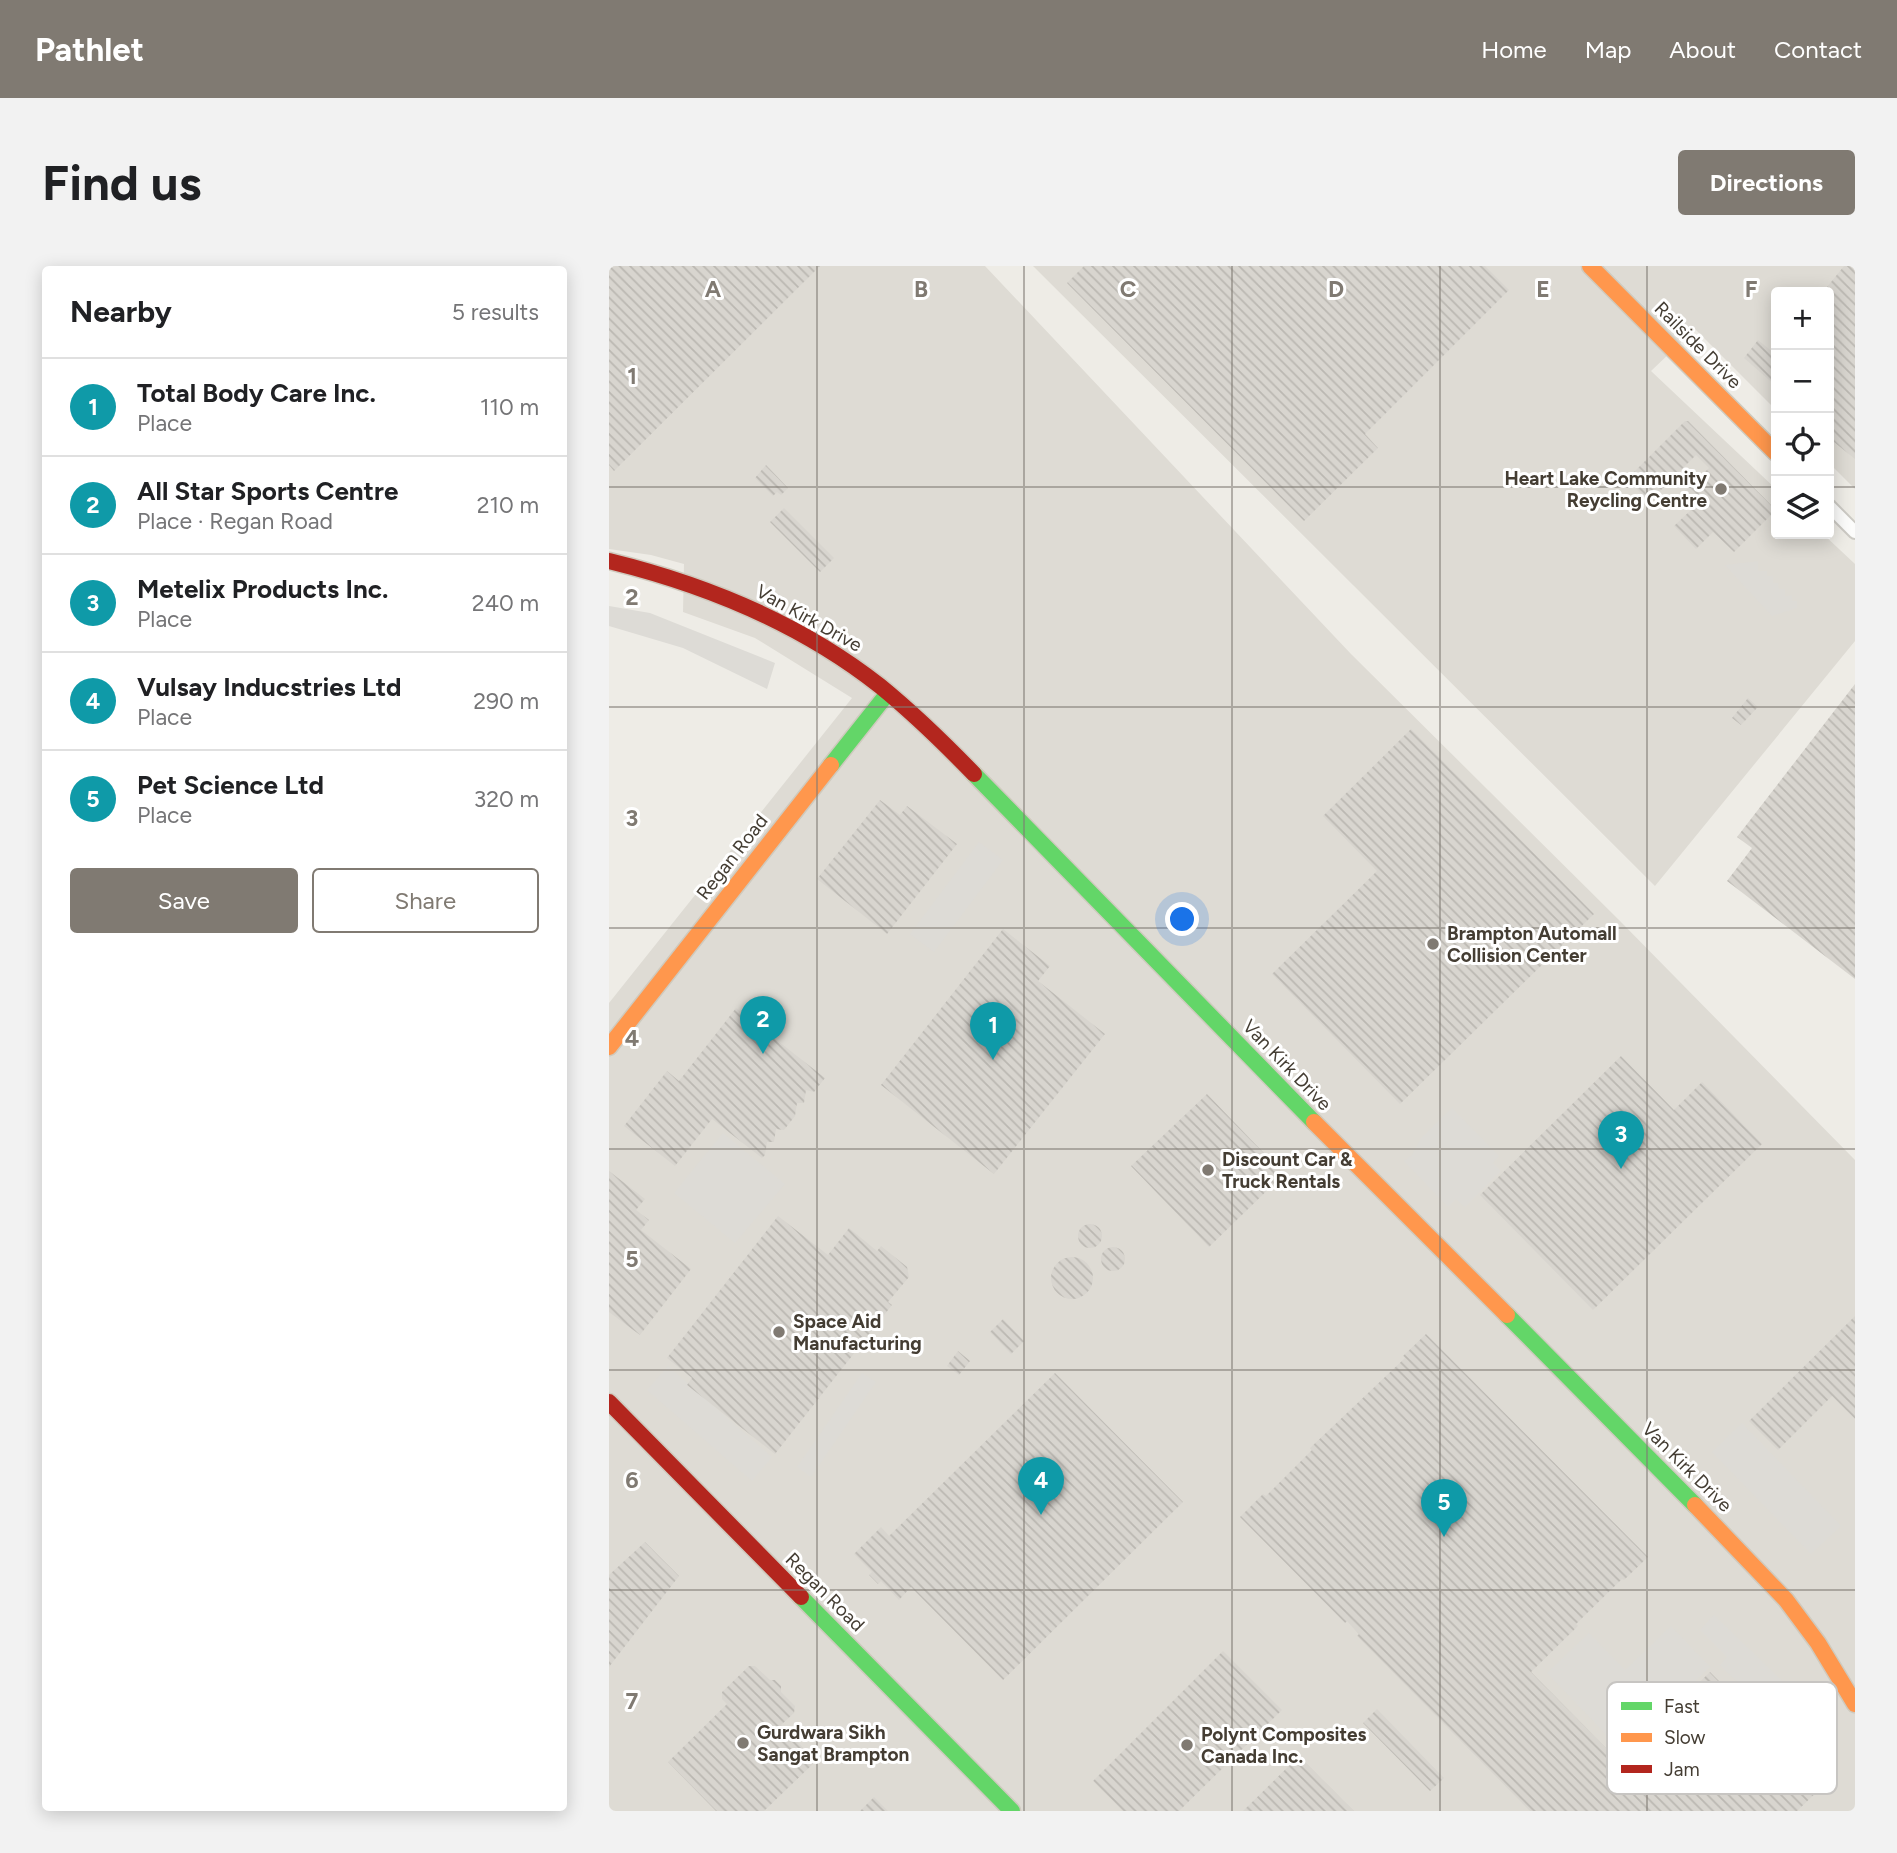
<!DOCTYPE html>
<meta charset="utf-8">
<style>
body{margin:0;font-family:Figtree,sans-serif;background:#f2f2f2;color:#202124}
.controls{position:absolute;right:21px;top:21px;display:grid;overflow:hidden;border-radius:7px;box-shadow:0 4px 18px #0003}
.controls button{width:63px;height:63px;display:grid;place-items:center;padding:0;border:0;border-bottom:2px solid #e0e0e0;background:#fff;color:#202124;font:35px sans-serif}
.you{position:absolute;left:574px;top:654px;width:24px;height:24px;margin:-18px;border:5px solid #fff;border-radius:50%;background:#1a73e8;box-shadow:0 0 0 10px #1a73e833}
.badge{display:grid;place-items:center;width:46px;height:46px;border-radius:50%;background:#807a72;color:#fff;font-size:23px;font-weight:700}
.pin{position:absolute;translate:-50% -58px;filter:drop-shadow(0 2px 4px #0008)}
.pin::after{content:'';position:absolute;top:37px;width:24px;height:21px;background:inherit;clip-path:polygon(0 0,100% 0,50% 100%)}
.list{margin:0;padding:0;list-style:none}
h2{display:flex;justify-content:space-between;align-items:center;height:91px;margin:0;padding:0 28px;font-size:30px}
h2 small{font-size:23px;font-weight:400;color:#757577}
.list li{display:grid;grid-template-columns:46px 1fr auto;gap:21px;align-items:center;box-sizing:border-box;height:98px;padding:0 28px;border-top:2px solid #e0e0e0}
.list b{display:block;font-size:26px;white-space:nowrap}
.list p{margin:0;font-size:23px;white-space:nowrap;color:#757577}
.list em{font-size:23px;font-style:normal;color:#757577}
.actions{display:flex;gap:14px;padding:21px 28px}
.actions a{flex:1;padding:16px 0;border:2px solid #807a72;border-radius:7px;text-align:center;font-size:24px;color:#807a72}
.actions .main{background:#807a72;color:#fff}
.icon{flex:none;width:38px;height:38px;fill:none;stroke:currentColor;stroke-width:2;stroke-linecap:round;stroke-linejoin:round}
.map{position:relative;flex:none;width:1246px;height:1545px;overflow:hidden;border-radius:7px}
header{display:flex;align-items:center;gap:42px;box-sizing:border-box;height:98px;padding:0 35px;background:#807a72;color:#fff}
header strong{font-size:33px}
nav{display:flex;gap:38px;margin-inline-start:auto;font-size:24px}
.intro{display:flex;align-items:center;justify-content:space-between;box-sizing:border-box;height:168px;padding:0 42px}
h1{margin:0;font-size:49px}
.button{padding:18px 32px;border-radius:7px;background:#807a72;color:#fff;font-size:24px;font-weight:700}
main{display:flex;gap:42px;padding:0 42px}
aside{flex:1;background:#fff;border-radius:7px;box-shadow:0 4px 18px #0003}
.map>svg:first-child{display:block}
.industrial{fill:#dedbd4}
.parking{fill:#dddbd6}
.building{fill:url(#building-back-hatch)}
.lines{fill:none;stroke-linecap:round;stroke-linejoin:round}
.street-casing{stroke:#cccac4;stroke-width:16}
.fast-casing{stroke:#cfcabe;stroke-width:19}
.slow-casing{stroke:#cfcabe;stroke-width:19}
.jam-casing{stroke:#cfcabe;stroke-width:19}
.street{stroke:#fcfcfb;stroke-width:12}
.fast{stroke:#63d668;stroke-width:16}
.slow{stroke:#ff974d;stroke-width:16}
.jam{stroke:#b3261e;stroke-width:16}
.grid{fill:none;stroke:#807a72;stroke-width:2;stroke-opacity:0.55}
.poi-dot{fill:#807a72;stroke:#fff;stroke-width:2.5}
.labels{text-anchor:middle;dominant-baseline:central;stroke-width:6;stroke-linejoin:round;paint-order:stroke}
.street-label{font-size:19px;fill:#443d33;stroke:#fff}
.poi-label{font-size:19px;font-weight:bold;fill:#443d33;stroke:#fff;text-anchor:start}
.key{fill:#fff;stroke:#c7c5c2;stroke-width:2}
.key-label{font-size:19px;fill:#443d33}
.grid-label{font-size:23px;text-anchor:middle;font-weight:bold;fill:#807a72;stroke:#fff;stroke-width:6;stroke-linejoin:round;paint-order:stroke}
</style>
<header>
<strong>Pathlet</strong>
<nav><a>Home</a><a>Map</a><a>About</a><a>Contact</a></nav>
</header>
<div class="intro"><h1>Find us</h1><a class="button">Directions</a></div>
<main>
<aside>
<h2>Nearby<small>5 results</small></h2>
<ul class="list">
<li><span class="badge" style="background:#0f9aa8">1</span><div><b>Total Body Care Inc.</b><p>Place</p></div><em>110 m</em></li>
<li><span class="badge" style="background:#0f9aa8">2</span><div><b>All Star Sports Centre</b><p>Place · Regan Road</p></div><em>210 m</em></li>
<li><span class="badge" style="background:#0f9aa8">3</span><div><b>Metelix Products Inc.</b><p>Place</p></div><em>240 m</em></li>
<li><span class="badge" style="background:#0f9aa8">4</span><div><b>Vulsay Inducstries Ltd</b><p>Place</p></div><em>290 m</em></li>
<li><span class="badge" style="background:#0f9aa8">5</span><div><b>Pet Science Ltd</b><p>Place</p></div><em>320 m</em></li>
</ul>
<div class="actions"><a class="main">Save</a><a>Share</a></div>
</aside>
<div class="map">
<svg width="1246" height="1545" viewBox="0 0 1246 1545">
<defs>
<pattern id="building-back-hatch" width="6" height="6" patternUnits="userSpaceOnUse" patternTransform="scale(1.75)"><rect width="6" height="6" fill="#d8d5cf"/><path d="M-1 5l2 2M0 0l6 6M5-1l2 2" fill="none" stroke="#bbb8b2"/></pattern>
</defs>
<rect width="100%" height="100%" fill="#eeece6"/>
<path class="industrial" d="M0,0H376L742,388L1009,653L1246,894V1545H0V737L243,432L146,372L74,346L75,298L42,289L0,283Z
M424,0H1246V223L1220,197V26H1167V144L1086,63L1042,105L1167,223V268H1214L1246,298V375L1046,620Z"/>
<path class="parking" d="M1149,295V305H1158V310H1164V317H1169L1170,323H1176V330L1183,329V335H1188V342L1163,350L1116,299Z
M0,340L41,347L166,397L158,423L74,382L0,360Z
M370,576L394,594L325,686L301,668Z
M843,842L890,890L884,897L892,905L856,941L847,933L839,941L795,895L803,889L813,871Z
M114,867L176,918L126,977L65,927Z
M59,1100L163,1191L143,1215L38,1124Z
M253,1107L267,1116L202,1211L188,1201Z
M1133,1157L1232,1260L1202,1288L1103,1186Z
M1105,1349L1219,1459L1196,1482L1111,1399L1118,1391L1091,1364Z
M1062,1360L1101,1401L1013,1485L938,1407L980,1367L1016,1404Z"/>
<path class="building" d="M0,0H211L5,205L0,199Z
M475,0H876L900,24L756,168L769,182L695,255L458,17Z
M1235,0H1246V193L1220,172V26H1214Z
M1149,74L1165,87L1167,84V120L1135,92Z
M1076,155H1079L1167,244L1125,286L1104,266L1087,283L1065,260L1082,244L1070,231L1100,202L1087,189L1040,236L1018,213Z
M157,199L179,222L172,229L168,226L164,230L146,212Z
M175,242L225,292L211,306L161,256Z
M1246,418V713L1118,615L1143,582L1128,571Z
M1139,432L1149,441L1132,459L1123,452Z
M802,463L985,648L791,838L663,708L768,605L714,550Z
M271,534L291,549L298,540L348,578L278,668L208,613Z
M394,663L441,700L429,715L496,768L385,908L272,819Z
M127,742L216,812L205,826L197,824L195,837H188L186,850L175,864L167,863L165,876H158L156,889L153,892L103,853L66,900L15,860L58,805L70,815Z
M1012,790L1065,844L1093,816L1153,878L984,1044L871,929Z
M598,828L675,908L600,981L522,900Z
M0,905L36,933L27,944L40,954L32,964L82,1003L31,1069L0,1046Z
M169,950L219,989L240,962L268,985L272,980L298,1001L300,1011L279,1036L283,1039L166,1188L78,1119L83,1112L58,1092Z
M469 970a12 12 0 1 1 24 0a12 12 0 1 1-24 0Z
M492 993a12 12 0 1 1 24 0a12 12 0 1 1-24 0Z
M442 1012a21 21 0 1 1 42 0a21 21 0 1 1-42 0Z
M1246,1050V1153L1223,1130L1169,1184L1140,1155Z
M394,1053L415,1075L402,1088L381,1066Z
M817,1068L1039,1291L1015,1314L1013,1313L967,1358L969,1360L922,1406L1010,1495L1101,1406L1214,1520L1188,1545H921L748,1370L750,1368L738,1355L736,1357L631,1251L654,1228L657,1230L703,1184L701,1182L796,1092L794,1090Z
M349,1085L361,1095L350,1109L338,1100Z
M446,1107L574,1236L394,1414L302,1321L290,1334L272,1315L269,1318L260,1309L263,1306L245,1288L272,1261L280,1270Z
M36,1276L70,1310L0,1401V1309Z
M614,1385L673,1444L570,1545H514L484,1515Z
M140,1400H146L161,1414H166L172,1420V1426L186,1440L185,1447L172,1459L207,1495L155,1545H107L59,1496L118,1438L113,1433V1426Z
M768,1443L835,1512L821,1525L754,1457Z
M690,1490L745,1545H634Z
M265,1531L279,1545H251Z"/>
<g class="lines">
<defs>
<path id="street" d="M1220,240L1246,266"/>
<path id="fast" d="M222,499L279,427
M365,508L705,856
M898,1049L1086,1239
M192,1331L403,1545"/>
<path id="slow" d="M981,0L1167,187
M0,781L222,499
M705,856L898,1049
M1086,1239L1177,1334L1209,1377L1246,1438"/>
<path id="jam" d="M0,295C98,319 191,357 271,420C304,447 335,477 365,508
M0,1136L192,1331"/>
</defs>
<use href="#street" class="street-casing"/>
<use href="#fast" class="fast-casing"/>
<use href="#slow" class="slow-casing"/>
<use href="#jam" class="jam-casing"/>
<use href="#street" class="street"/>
<use href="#fast" class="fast"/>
<use href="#slow" class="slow"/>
<use href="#jam" class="jam"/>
</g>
<path class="grid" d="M208,0V1545M415,0V1545M623,0V1545M831,0V1545M1038,0V1545M0,221H1167M1220,221H1246M0,441H1246M0,662H1246M0,883H1246M0,1104H1246M0,1324H1246"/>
<g class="poi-dot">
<circle cx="1112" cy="223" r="7"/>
<circle cx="824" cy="678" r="7"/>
<circle cx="599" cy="904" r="7"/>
<circle cx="170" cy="1066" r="7"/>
<circle cx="134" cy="1477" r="7"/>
<circle cx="578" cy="1479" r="7"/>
</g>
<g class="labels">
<g class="street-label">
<text transform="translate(1089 79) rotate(45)">Railside Drive</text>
<text transform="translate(200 352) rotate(29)">Van Kirk Drive</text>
<text transform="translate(123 591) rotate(-52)">Regan Road</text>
<text transform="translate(678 799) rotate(46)">Van Kirk Drive</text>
<text transform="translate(1078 1201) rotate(45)">Van Kirk Drive</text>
<text transform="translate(216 1326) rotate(45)">Regan Road</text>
</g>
<g class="poi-label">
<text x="1098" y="212" text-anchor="end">Heart Lake Community<tspan x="1098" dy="22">Reycling Centre</tspan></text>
<text x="838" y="667">Brampton Automall<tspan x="838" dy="22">Collision Center</tspan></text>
<text x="613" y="893">Discount Car &amp;<tspan x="613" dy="22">Truck Rentals</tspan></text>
<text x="184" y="1055">Space Aid<tspan x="184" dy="22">Manufacturing</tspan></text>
<text x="148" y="1466">Gurdwara Sikh<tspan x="148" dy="22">Sangat Brampton</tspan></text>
<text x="592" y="1468">Polynt Composites<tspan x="592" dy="22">Canada Inc.</tspan></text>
</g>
</g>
<rect x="998" y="1416" width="230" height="112" rx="10" class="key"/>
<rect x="1012" y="1436" width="31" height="8" fill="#63d668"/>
<rect x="1012" y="1467" width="31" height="9" fill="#ff974d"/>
<rect x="1012" y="1499" width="31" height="8" fill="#b3261e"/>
<g class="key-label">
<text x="1055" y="1447">Fast</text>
<text x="1055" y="1478">Slow</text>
<text x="1055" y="1510">Jam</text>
</g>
<g class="grid-label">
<text x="104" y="31">A</text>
<text x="312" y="31">B</text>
<text x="519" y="31">C</text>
<text x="727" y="31">D</text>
<text x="934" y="31">E</text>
<text x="1142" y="31">F</text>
<text x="23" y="118">1</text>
<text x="23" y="339">2</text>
<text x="23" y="560">3</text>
<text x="23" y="780">4</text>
<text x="23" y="1001">5</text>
<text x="23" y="1222">6</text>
<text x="23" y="1443">7</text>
</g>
</svg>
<div class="controls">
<button>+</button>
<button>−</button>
<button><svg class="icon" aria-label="locate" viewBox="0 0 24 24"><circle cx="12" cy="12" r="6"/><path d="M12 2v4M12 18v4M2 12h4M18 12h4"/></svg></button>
<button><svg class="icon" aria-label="layers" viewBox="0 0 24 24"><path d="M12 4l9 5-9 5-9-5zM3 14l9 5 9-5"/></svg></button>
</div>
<div class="you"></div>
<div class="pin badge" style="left:384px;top:794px;background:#0f9aa8">1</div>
<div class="pin badge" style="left:154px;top:788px;background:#0f9aa8">2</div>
<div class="pin badge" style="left:1012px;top:903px;background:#0f9aa8">3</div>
<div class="pin badge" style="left:432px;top:1249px;background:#0f9aa8">4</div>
<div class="pin badge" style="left:835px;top:1271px;background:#0f9aa8">5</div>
</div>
</main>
